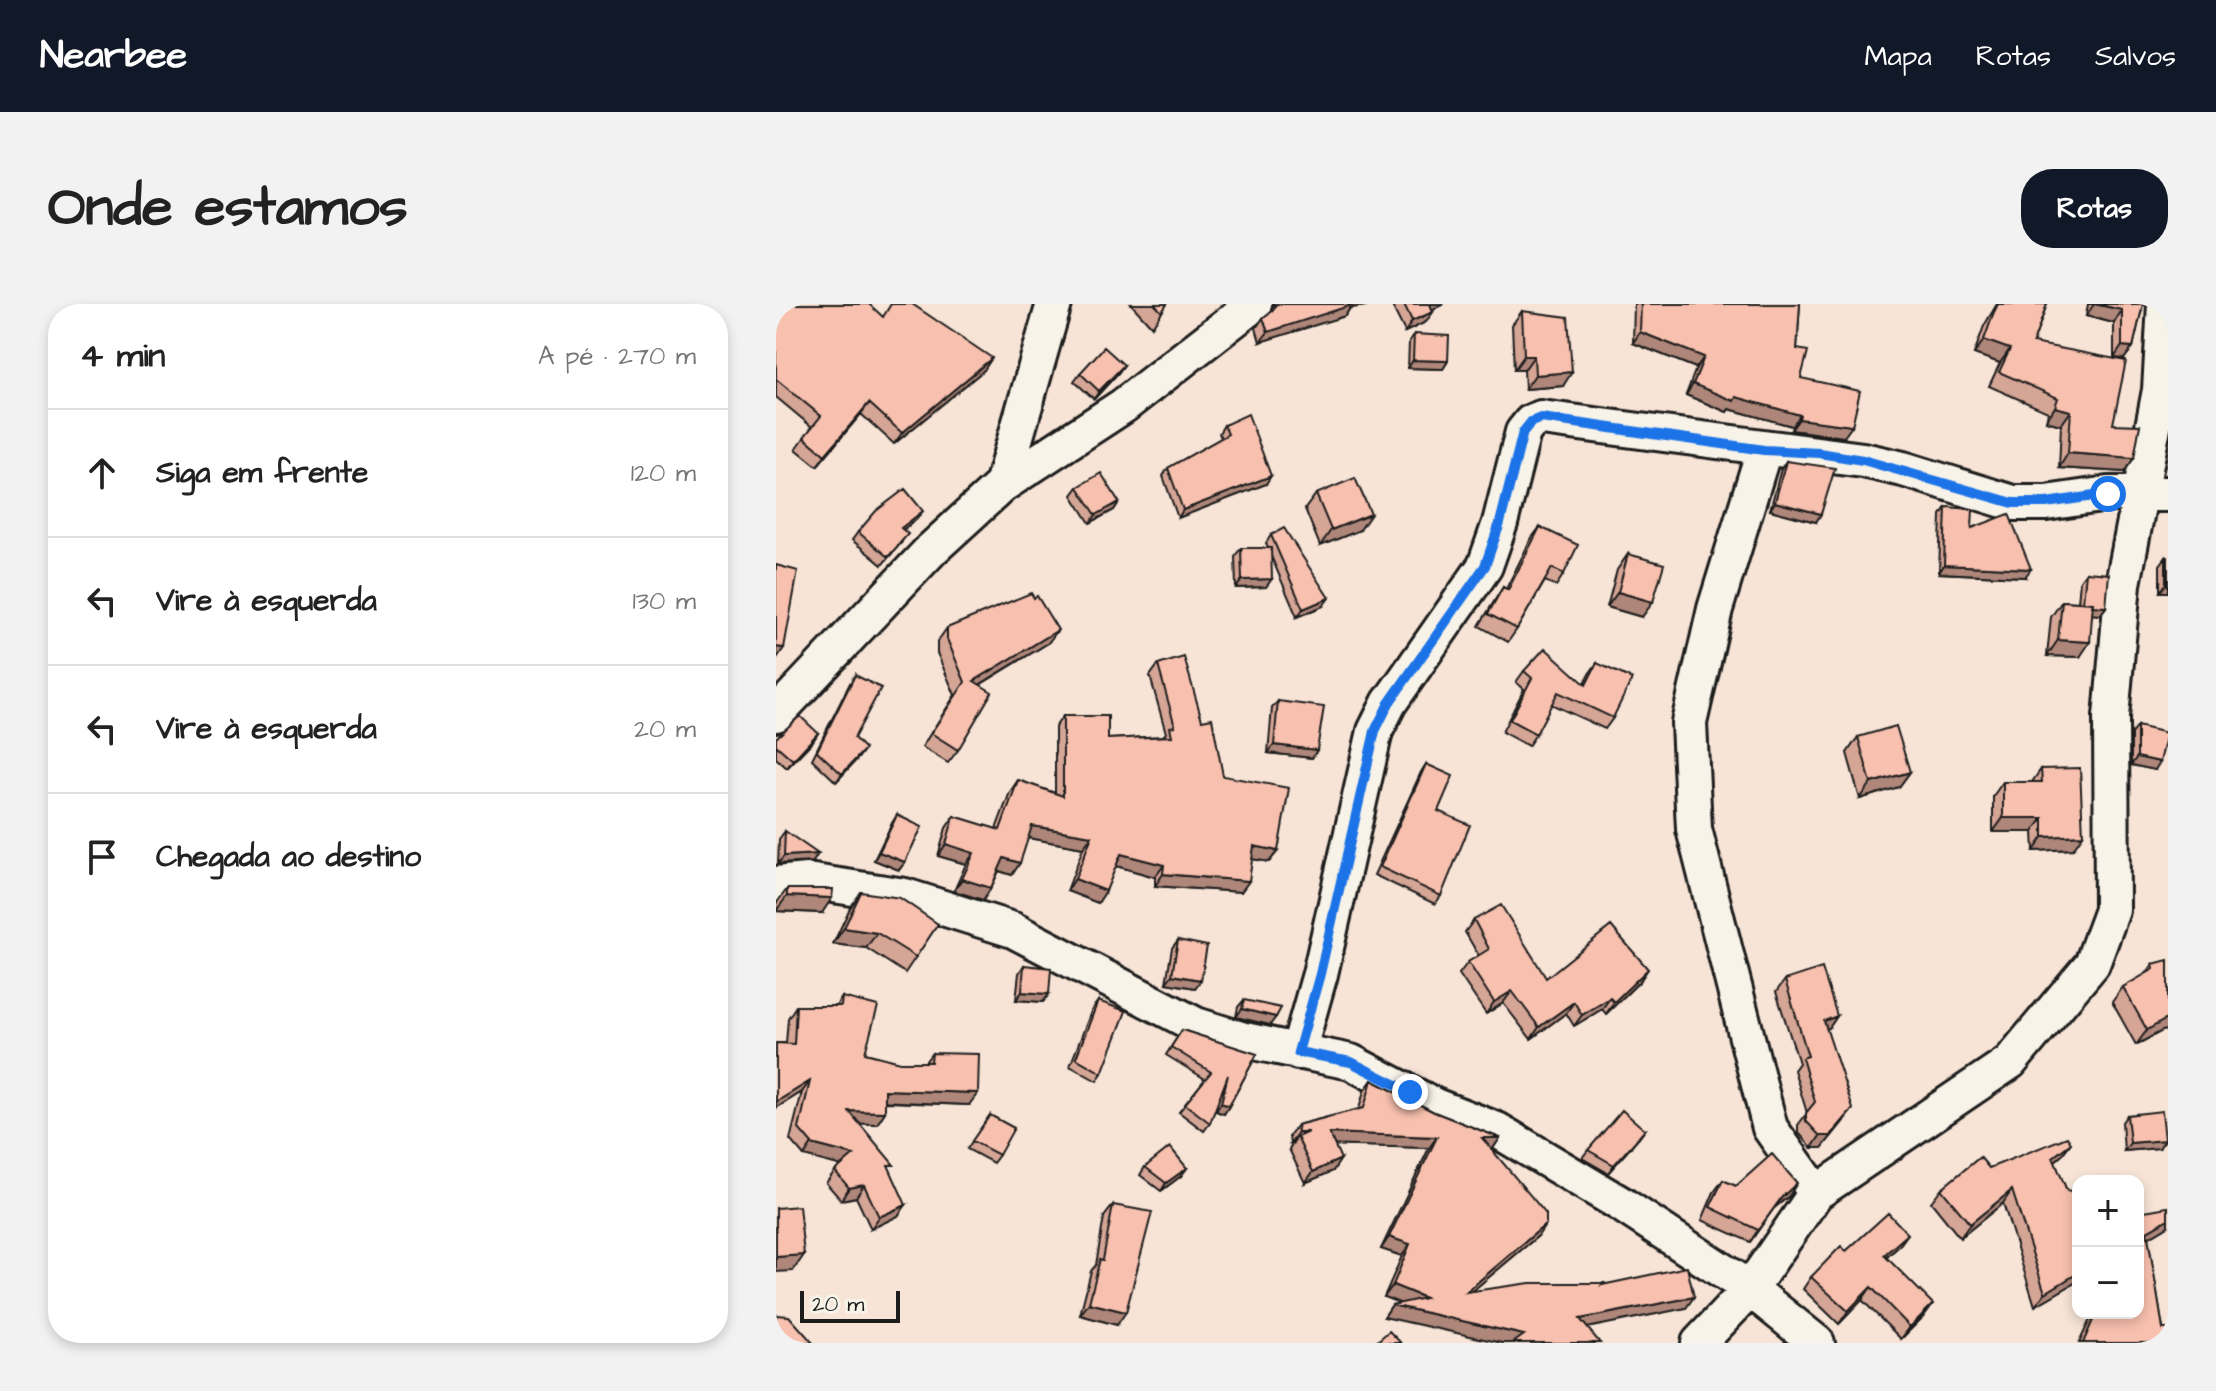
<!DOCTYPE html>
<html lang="pt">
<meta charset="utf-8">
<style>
body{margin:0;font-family:"Architects Daughter",sans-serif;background:#f2f2f2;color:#222}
.controls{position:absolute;right:24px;bottom:24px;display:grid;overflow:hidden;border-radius:16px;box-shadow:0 4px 12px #0003}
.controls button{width:72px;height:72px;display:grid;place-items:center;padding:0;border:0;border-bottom:2px solid #e0e0e0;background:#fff;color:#222;font:40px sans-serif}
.scale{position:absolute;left:24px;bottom:20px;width:100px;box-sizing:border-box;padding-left:8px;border:4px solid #1c1c1c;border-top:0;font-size:22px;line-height:28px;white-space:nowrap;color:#1c1c1c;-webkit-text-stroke:6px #f7f3e8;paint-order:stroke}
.stop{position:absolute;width:24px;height:24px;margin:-18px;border:6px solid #1a73e8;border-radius:50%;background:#fff}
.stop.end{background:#1a73e8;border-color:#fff;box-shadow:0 2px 8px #0008}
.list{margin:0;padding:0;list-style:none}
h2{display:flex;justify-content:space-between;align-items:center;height:104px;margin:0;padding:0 32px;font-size:34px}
h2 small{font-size:26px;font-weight:400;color:#767676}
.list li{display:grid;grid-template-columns:52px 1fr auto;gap:24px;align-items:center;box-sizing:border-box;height:128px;padding:0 32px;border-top:2px solid #e0e0e0}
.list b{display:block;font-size:30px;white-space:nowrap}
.list em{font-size:26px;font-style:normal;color:#767676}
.icon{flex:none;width:44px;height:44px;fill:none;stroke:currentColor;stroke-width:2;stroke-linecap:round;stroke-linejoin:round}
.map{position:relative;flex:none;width:1392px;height:1039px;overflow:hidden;border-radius:32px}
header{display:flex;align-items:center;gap:48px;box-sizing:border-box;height:112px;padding:0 40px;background:#111827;color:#fff}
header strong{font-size:38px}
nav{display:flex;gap:44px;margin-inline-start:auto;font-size:28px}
.intro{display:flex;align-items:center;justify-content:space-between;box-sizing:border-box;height:192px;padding:0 48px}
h1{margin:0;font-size:56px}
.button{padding:20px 36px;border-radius:32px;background:#111827;color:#fff;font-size:28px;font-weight:700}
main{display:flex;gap:48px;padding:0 48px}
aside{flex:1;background:#fff;border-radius:32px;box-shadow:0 4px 12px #0003}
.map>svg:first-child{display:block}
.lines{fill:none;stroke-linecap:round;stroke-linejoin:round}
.minor-casing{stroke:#1c1c1c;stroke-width:40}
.minor{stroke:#f7f3e8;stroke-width:34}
.wall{fill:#d5a596;stroke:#1c1c1c;stroke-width:2}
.shaded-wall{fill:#ae867a;stroke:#1c1c1c;stroke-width:2}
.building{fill:#f8c0ae;stroke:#1c1c1c;stroke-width:2}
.route{stroke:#1a73e8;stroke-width:10}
</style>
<header>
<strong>Nearbee</strong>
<nav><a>Mapa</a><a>Rotas</a><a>Salvos</a></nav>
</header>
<div class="intro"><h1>Onde estamos</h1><a class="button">Rotas</a></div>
<main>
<aside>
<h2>4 min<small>A pé · 270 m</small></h2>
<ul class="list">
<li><svg class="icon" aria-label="ahead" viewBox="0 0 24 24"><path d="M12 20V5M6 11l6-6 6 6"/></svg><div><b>Siga em frente</b></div><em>120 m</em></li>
<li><svg class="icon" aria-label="left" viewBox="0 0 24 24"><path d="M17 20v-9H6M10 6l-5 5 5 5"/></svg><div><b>Vire à esquerda</b></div><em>130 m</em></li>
<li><svg class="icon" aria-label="left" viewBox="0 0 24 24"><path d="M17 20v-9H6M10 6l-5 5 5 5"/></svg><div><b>Vire à esquerda</b></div><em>20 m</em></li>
<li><svg class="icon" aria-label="arrive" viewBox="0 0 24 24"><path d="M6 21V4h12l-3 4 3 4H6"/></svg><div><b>Chegada ao destino</b></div></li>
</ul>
</aside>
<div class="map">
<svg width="1392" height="1039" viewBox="0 0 1392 1039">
<rect width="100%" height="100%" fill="#f7e4d7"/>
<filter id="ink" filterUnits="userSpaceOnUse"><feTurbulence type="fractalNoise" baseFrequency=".0125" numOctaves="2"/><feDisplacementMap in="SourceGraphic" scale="16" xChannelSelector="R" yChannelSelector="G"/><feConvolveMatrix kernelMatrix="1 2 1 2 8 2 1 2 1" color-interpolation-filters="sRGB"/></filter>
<g filter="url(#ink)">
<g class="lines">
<defs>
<path id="minor" d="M988,146L939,305L913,419L918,525L994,824L1040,889
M226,181L278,0
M0,410L156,245L226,181L347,102L478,0
M0,580L31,577L129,592L237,626L420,721L468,736L575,758L659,802L721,826L845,900L974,985L1041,1039
M522,748L544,670L599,427L613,399L709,262L724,219L747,128L755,118L765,114L1087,156L1127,165L1237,199H1270L1332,190H1392
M923,1039L974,985L1040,889L1234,758L1316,660L1336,606L1335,413L1347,280L1384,86L1389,0"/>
</defs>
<use href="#minor" class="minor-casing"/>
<use href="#minor" class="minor"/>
</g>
<path class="wall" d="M0,0L106,12L208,66L118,140L85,110L41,162L20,145L36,123L0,93Z
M355,0H391L376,23Z
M498,0H605L574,4L569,12L484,38L480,24L487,14L494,8Z
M615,0H668L656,5L657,8L650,18L629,28Z
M858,0H1024L1021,45L1025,74L1068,133L1015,126L1016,122L953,105L951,108L910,91L920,64L857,39Z
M1221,0H1271L1257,39L1337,120L1358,154L1348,168L1283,164L1285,121L1270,117L1272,108L1213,82L1224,59L1198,50L1208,22Z
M1312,0H1367L1357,43L1348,55L1338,54V19L1310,12Z
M746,7L787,82L749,85L748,66H738L736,21Z
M638,30L672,57L667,65L632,64L633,38Z
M348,61L342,69L318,95L298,77L304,69Z
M448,121L490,180L402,214L387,172L392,164L445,134L443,129Z
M1010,157L1040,218L994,206L1005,165Z
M302,183L343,198L338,206L314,219L296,191Z
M540,190L584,226L544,242L529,205Z
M1170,203L1196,224L1249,273L1163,269L1165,211Z
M141,215L127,226L126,238L106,261L76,236L82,228Z
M764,223L788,270L780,282L769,277L741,325L732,338L703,322L727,283L730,285L755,235Z
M495,231L547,302L521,313L495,252L490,283L460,284L459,252L465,244H492L490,239Z
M852,250L866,313L831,303L841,266Z
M1390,253L1392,288H1384V261Z
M1310,268L1330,303L1324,311L1316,310L1304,353L1271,352L1275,313L1286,297L1302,298L1304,276Z
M171,324L272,339L204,381L182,446L172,459L146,443L179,391L161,349V338Z
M821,359L837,414L829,425L775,400L760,430L752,442L726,428L748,385L740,378L748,367L809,379L813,370Z
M382,361L426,416L447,472L502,547L493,558L476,555L465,588L379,582V573L340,562L322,599L291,587L307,544L252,534L236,571L223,567L215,584L207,596L178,587L190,560L162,552L170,524L178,512L220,525L234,488L242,476L279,489V423L287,412L332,435L387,432L390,429L374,372Z
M79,371L78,434L83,453L60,478L36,455L74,379Z
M502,397L541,446L536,454L492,449L496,404Z
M1361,422L1379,466L1355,461V430Z
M42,429L37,437L11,464L0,454V434Z
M1082,433L1134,468L1123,483L1084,495L1071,449Z
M650,460L662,507L665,592L659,600L598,571L645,468Z
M1265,465L1297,545L1258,547L1257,528H1217V492L1227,478H1256Z
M121,511L129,558L123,566L98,556L116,519Z
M9,527L37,558L2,560L3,535Z
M11,585L46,609L0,607V600Z
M85,588L162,620L129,669L90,644L57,640L74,604Z
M698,616L770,674L864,677L830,710L826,705L798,722L790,709L755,735L727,699L710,710L683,670L692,658L703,652L689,628Z
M402,636L425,676L419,684L390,679L396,644Z
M1377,660L1386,727L1360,741L1336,698L1347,683L1370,670Z
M248,661L273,690L267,698L240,696L243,669Z
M1009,676L1061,712L1053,724L1050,725L1068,817L1046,844H1036L1022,828V821L1031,809L1018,766L1023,759L1000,688Z
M66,693L89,749L124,758H149L156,749L193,801L109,798V808L101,820L83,819L114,866L122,912L95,925L80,893L65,896L50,879L59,867L66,861L28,852L14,836L26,788L0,804V739H10L12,714L20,702H60Z
M468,696L494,721L460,713L462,703Z
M322,697L326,769L321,777L294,762L316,705Z
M406,726L481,750L453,802L448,810L440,807L442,796L434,819L428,827L403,808L429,775L390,751Z
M596,776L658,808L724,834L716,846L762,932L696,987L826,981L910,1004L608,1013L616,1001L625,999L608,993L626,952L605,945L653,844L558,841L557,867L529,879L513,845L516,840H514L513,832L521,821L583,805L588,787Z
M214,811L223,851L217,859L191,845Z
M1351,811L1383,844L1348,847L1346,818Z
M869,826L832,869L806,854L812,846Z
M1285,852L1278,858L1291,887L1302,886V977L1259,1002L1227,899L1184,934L1155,898L1165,885L1213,864Z
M369,863L411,864L405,872L385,887L364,871Z
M947,876L960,882L1013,892L997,905L974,938L926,916L938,888Z
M337,901L341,1021L304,1011L315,967L320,961L328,913Z
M1362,908L1392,922L1372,934L1387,1025L1392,1039H1303L1317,1009H1362Z
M1123,942L1110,954L1148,1012L1125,1035L1086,996L1063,1020L1027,985L1035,973L1070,947Z"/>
<path class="shaded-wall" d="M571,0H605L574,4L569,12L484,38L492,28Z
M653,0H668L646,10Z
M1318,0L1346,6L1338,19L1310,12Z
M657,8L650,18L629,28L636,17Z
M864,28L928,53L920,64L857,39Z
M1208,36L1234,45L1224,59L1198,50Z
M1346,42L1357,43L1348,55L1338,54Z
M748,52H758L748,66H738Z
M216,54L208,66L118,140L126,129Z
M637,56L672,57L667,65L632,64Z
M348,61L342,69L318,95L323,87Z
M796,68L787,82L749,85L759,71Z
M917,80L1024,111L1016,122L953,105L951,108L910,91Z
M93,99L85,110L41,162L49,151Z
M1279,103L1295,107L1285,121L1270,117Z
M1023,115L1076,122L1068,133L1015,126Z
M1292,149L1358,154L1348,168L1283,164Z
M495,172L490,180L402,214L407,206Z
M343,198L338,206L314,219L320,211Z
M999,198L1045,210L1040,218L994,206Z
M147,207L141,215L119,232L125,224Z
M595,210L584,226L544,242L555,226Z
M1168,261L1255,265L1249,273L1163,269Z
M496,275L490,283L460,284L466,276Z
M1390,280H1392V288H1384Z
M842,288L877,298L866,313L831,303Z
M553,294L547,302L521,313L527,305Z
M1306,301L1330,303L1324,311L1301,309Z
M282,326L272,339L188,390L198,377Z
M1282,336L1314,338L1304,353L1271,352Z
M0,343L8,344L1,354H0Z
M42,429L37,437L11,464L17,456Z
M498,441L541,446L536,454L492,449Z
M89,445L83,453L60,478L66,470Z
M1361,453L1384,458L1379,466L1355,461Z
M1134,468L1123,483L1084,495L1095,479Z
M1227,514H1267L1257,528H1217Z
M256,522L316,532L307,544L247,533Z
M1307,531L1297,545L1258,547L1267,533Z
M170,540L198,549L190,560L162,552Z
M478,542L502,547L493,558L470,554Z
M103,548L129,558L123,566L98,556Z
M42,550L37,558L2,560L8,552Z
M345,550L388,561L379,573L337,561Z
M228,554L244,559L236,571L220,566Z
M387,570L473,577L465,588L379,582Z
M186,575L215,584L207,596L178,587Z
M299,575L330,587L322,599L291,587Z
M11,592L56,594L46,609L0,607Z
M68,624L101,629L90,644L57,640Z
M872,665L864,677L830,710L838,698Z
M396,671L425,676L419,684L390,679Z
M736,687L727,699L710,710L718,698Z
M246,688L273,690L267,698L240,696Z
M834,694L826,705L798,722L806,711Z
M798,698L790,709L755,735L763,723Z
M466,705L500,713L494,721L460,713Z
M1061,712L1053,724L1039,728L1048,717Z
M1392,714V726L1386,727L1360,741L1371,726Z
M34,777L26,788L0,804V798Z
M109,786L202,789L193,801L101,797Z
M445,799L453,802L448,810L440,807Z
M1077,805L1046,844H1036L1044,832Z
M73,807L109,808L101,820L64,819Z
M869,826L863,834L832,869L838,861Z
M522,828H532L521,833L516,840H514Z
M553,829L661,833L653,844L545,841Z
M706,834H724L716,846Z
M1389,836L1383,844L1348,847L1354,839Z
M1295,839L1285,852L1267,867L1277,853Z
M36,840L78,851L70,863L28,852Z
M565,855L557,867L529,879L537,868Z
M411,864L405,872L385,887L390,879Z
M1021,879L1013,892L997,905L974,938L1006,893Z
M88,881L80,893L65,896L73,884Z
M1236,886L1227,899L1184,934L1194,920Z
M130,901L122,912L95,925L103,913Z
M1392,915V922L1362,940L1371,927Z
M770,920L762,932L681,1000L690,988Z
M1132,930L1123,942L1099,963L1108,951Z
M613,933L634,940L626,952L605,945Z
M28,951L17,967L0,968V953Z
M1302,969V977L1259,1002L1269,989Z
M617,981L649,994L641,1006L608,993Z
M1095,983L1086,996L1063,1020L1072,1007Z
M918,993L910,1004L796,1027L804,1015Z
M313,999L350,1008L341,1021L304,1011Z
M1157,1000L1148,1012L1125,1035L1134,1023Z
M616,1001L748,1031L743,1039H726L608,1013Z"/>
<path class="building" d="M0,0H93L107,13L115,0H136L216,54L126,129L93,99L49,151L28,133L45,112L0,75Z
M378,0H391L386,8Z
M500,0H576V1L492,28L487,14L498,5Z
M628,0H654L657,8L636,17Z
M865,0H1024L1021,45L1032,47L1025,74L1084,87L1076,122L1023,115L1024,111L960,93L958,97L917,80L928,53L864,28Z
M1222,0H1271L1257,39L1350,57L1337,120L1364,121L1358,154L1292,149L1295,107L1279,103L1282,94L1223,68L1234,45L1208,36L1218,8Z
M1320,0H1367L1357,43L1346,42V6Z
M746,7L792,13L796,68L759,71L758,52H748Z
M638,30L673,32L672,57L637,56Z
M328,43L348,61L323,87L304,69Z
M472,110L495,172L407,206L392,164L452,130L448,121Z
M1010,157L1059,164L1045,210L999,198Z
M325,169L343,198L320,211L302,183Z
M579,174L595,210L555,226L540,190Z
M129,185L147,207L125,224L132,230L112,253L82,228L100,207Z
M1170,203L1197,205L1196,224L1233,210L1255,265L1168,261Z
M764,223L802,241L788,270L776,264L741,325L712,310L727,283L732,286Z
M508,224L553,294L527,305L495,231Z
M465,244H495L496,275L466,276Z
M852,250L888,260L877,298L842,288Z
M1390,253H1392V280H1390Z
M0,261L22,267L8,344L0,343Z
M1310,268L1333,270L1330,303L1316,302L1317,299L1307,298Z
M255,289L258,294L261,292L282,326L198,377L216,388L182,446L155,429L189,378L171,335V324Z
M1286,297L1317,299L1314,338L1282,336Z
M769,344L810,381L821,359L856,375L837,414L782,388L760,430L734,416L756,374L748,367Z
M408,353L426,416L436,414L447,472L513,484L502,547L478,542L473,577L387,570L388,561L345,550L330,587L299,575L316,532L256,522L244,559L228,554L215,584L186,575L198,549L170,540L178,512L224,526L242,476L287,492V412H332V435L396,432L394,423L399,422L382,361Z
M79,371L105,384L78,434L89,445L66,470L41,447Z
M502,397L548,403L541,446L498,441Z
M24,412L42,429L17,456L0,441V434Z
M1120,422L1134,468L1095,479L1082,433Z
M1361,422L1391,429L1384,458L1361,453Z
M650,460L677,472L662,507L694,521L665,592L604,563Z
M1304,464L1307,531L1267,533V514H1227V478H1266L1265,465Z
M121,511L146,523L129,558L103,548Z
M9,527L42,550L8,552Z
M11,585H57L56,594L11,592Z
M85,588L124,594L162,620L140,653L101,629L68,624Z
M725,601L770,674L835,622L872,665L838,698L834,694L806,711L798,698L763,723L736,687L718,698L692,658L713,645L698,616Z
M402,636L431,642L425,676L396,671Z
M1392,656V714L1371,726L1347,683L1378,665L1377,660Z
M248,661L275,664L273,690L246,688Z
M1046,664L1061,712L1048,717L1077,805L1054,832H1044L1030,817V809L1039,798L1026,754L1032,752L1009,676Z
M66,693L102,702L89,749L124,758H155L156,749L203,750L202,789L109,786V808L73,807L118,861H112L130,901L103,913L88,881L73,884L59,867L78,851L36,840L23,825L34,777L0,798V739L18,740L20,702H65Z
M468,696L505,704L500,713L466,705Z
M322,697L350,707L326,769L300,754Z
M406,726L481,750L453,802L445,799L452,771L434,819L409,800L435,768L395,743Z
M596,776L658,808L724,834H706L770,910V920L690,988L754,979H828L826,981L911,963L918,993L804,1015L824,1039H737L748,1031L616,1001L649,994L617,981L634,940L613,933L661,833L553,829L565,855L537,868L521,833L532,828H522L521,821L588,804Z
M846,806L869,826L838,861L812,846Z
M1386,807L1389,836L1354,839L1351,811Z
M214,811L238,824L223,851L196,837Z
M1291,833L1295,839L1277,853L1291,887L1302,886V969L1269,989L1236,886L1194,920L1165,885L1204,853L1213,864Z
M394,843L411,864L390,879L369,863Z
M996,850L1021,879L1006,893L982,926L934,903L947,876L960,882Z
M337,901L376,908L350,1008L313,999L324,955L327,956Z
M23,902L28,951L0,953V904Z
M1392,903V915L1371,927L1387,1025H1392V1039H1307L1320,1009H1362V908Z
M1112,909L1132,930L1108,951L1157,1000L1134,1023L1095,983L1072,1007L1035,973L1065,942L1070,947Z
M0,1011L13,1012L37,1039H0Z
M613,1027L625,1039H599Z"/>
</g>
<g class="lines" filter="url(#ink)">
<path class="route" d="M634,788L575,758L522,748L544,670L599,427L613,399L709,262L724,219L747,128L755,118L765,114L988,146L1043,149L1087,156L1237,199H1270L1332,190"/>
</g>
</svg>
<div class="controls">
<button>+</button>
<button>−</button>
</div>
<div class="scale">20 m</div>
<div class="stop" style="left:1332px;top:190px"></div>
<div class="stop end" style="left:634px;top:788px"></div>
</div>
</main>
